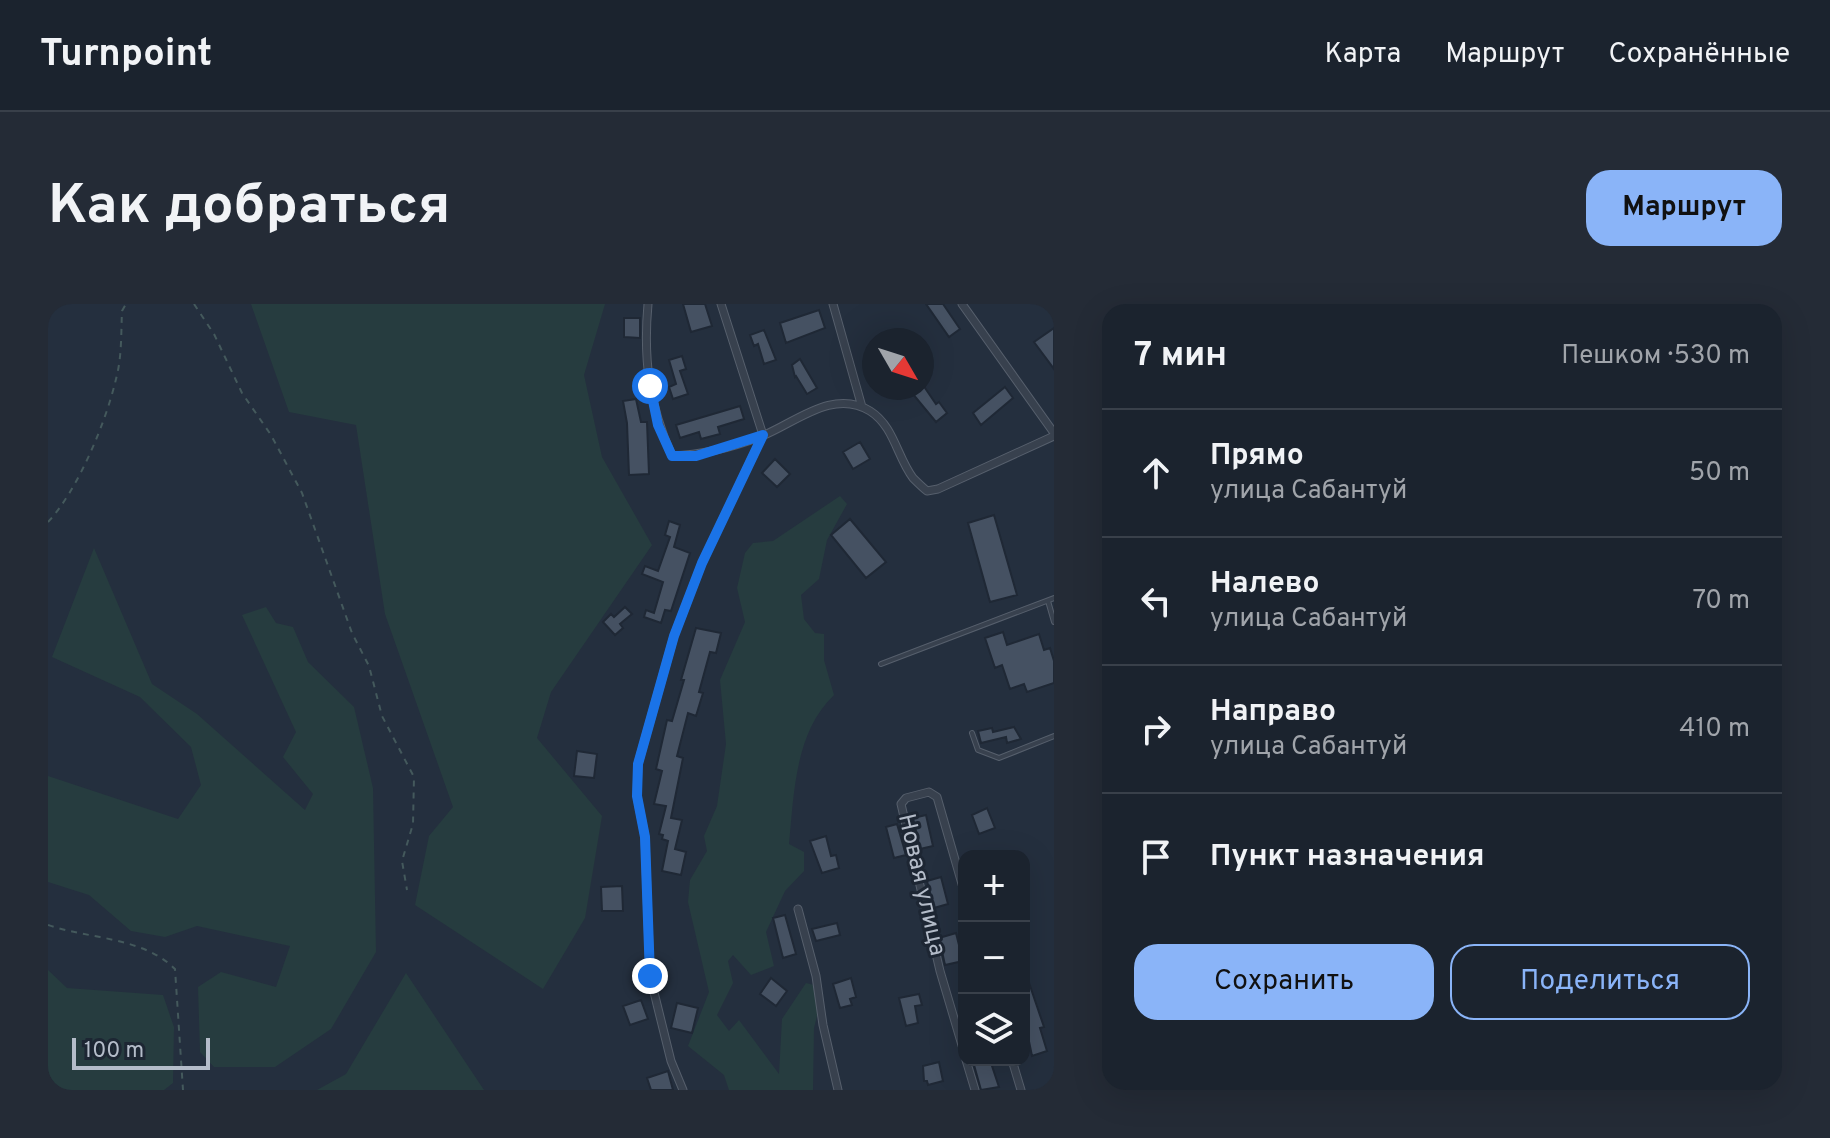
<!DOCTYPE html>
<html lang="ru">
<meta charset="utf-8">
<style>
body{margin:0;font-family:Overpass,sans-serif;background:#242b36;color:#f1f3f6}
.controls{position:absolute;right:24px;bottom:24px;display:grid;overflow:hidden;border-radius:16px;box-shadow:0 8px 32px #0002}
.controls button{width:72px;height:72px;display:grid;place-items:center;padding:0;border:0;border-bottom:2px solid #39404a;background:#1b232e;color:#f1f3f6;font:40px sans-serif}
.compass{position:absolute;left:814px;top:24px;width:72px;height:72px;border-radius:50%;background:#1b232e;box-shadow:0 8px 32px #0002;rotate:129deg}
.scale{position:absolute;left:24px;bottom:20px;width:138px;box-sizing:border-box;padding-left:8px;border:4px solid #b4bcc9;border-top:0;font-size:22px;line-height:28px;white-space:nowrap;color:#b4bcc9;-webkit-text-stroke:6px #1d2633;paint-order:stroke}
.stop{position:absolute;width:24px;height:24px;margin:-18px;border:6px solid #1a73e8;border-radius:50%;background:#fff}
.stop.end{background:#1a73e8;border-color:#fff;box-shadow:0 2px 8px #0008}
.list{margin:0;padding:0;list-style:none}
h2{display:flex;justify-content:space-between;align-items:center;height:104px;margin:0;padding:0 32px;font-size:34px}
h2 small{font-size:26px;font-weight:400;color:#a0a4aa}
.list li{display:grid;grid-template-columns:52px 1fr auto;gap:24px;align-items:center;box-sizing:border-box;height:128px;padding:0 32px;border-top:2px solid #39404a}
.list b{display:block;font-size:30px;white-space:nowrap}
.list p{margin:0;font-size:26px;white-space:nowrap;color:#a0a4aa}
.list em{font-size:26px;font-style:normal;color:#a0a4aa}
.actions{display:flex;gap:16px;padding:24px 32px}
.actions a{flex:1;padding:18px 0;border:2px solid #8ab4f8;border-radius:24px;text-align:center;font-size:28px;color:#8ab4f8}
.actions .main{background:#8ab4f8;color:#111}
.icon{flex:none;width:44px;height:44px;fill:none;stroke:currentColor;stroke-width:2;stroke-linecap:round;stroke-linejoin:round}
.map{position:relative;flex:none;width:1006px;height:786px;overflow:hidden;border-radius:24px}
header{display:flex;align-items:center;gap:48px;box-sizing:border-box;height:112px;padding:0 40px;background:#1b232e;border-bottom:2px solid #39404a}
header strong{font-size:38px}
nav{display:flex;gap:44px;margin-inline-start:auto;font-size:28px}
.intro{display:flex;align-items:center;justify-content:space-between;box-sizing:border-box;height:192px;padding:0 48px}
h1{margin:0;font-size:56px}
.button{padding:20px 36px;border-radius:24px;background:#8ab4f8;color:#111;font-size:28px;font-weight:700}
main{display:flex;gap:48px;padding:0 48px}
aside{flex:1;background:#1b232e;border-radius:24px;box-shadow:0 8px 32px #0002}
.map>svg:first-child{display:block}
.green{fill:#263c3f}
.building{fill:#455162;stroke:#1f2835;stroke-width:2}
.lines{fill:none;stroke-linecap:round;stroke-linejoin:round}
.service-casing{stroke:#565f6c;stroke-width:6}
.minor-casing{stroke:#565f6c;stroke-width:9}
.path{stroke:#44595c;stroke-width:2;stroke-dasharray:6 6;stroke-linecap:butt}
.service{stroke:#38414e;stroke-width:4}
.minor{stroke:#38414e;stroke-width:7}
.route{stroke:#1a73e8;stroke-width:10}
.labels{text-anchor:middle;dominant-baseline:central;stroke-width:6;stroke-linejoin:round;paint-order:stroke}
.street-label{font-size:24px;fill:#b4bcc9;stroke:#1d2633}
</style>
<header>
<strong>Turnpoint</strong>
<nav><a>Карта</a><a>Маршрут</a><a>Сохранённые</a></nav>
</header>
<div class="intro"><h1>Как добраться</h1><a class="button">Маршрут</a></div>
<main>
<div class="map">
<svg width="1006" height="786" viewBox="0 0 1006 786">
<rect width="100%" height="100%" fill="#242f3e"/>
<path class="green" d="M203,0H557L536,71L554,153L604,241L503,388L489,434L554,512L537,614L495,685L367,601L381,532L405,503L337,310L308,121L241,108Z
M792,192L799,200L779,236L771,275L753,291L756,315L767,329L776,330V356L786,391C747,428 746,489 741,540L756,548V567L737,587L718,628L726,662L703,671L685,651L680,657L685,679L669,711L681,727L691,716L731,770L734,715L758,679L770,682L774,692L766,724L765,786H681L676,771L640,742L661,688L640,598L642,576L659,547L656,532L669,502L678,440L672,376L697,318L689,284L697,249L705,239L725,237Z
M46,244L104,380L149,410L257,506L265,490L235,453L248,428L194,311L218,303L228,319L245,323L260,358L306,403L325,484L328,648L283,725L227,763H166L152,748L150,683L173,668L228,683L242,642L149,622L117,633L83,627L41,591L0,578V472L130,515L153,481L143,443L92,393L4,353Z
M0,666L19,684L115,691L126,723L125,779L116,786H0Z
M358,669L436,786H269L298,770Z"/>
<path class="building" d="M635,0H657L664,22L643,28Z
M878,0H895L912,25L901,33Z
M771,6L777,24L738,39L732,19Z
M576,14H592V34L576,33Z
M1006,24V65L986,38Z
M716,26L728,56L716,60L710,40L706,42L702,31Z
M634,52L638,65L632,67L640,90L625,95L621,83L628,80L621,56Z
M752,55L769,84L759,90L748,72L747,73L744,61Z
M875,81L888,100L891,98L899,109L888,118L864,89Z
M957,83L965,94L933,121L925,109Z
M588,95L593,118H599L601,170L581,171L579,119L575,97Z
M692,102L696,115L670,123L672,130L653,135L651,128L632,134L628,121Z
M812,138L822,155L805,165L795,148Z
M727,155L742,170L729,183L714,169Z
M946,211L969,291L942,298L920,219Z
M802,215L838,258L818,274L783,231Z
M621,217L632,221L626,243L642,249L623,307L617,306L613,319L596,313L598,306L606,309L615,278L594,270L597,262L610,267L622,233L617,231Z
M577,303L584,310L572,320L575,324L567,331L555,318L563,310L566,313Z
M648,324L673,329L668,349L662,348L651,388L655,389L648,412L640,409L629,452L635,454L623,514L634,516L627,545L638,548L633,571L614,567L620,537L614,535L615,531L611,530L618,502L606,500L614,467L608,465L619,416L624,417L636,376H633Z
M955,328L959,341L991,330L996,346L1002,344L1006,357V379L979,388L976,380L962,385L954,361L947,364L937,334Z
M966,423L973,435L959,439L958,433L933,439L930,427L944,424L945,428Z
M529,447L549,450L546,474L526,472Z
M939,504L947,524L931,530L924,511Z
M878,511L885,542L872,545L865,514Z
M849,520L858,551L846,554L838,523Z
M778,532L783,552L788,551L791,564L774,569L762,537Z
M893,573L900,600L886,604L879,577Z
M574,582L575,607H554L553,583Z
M737,611L748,650L735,654L725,614Z
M789,619L792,631L768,637L764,625Z
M908,629L915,657L897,661L891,634Z
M978,670L996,723L992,724L999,747L984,752L976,713Z
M723,674L739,687L728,702L712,690Z
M803,674L808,693L802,695L804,701L792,704L785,680Z
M871,690L874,701L867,702L870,719L858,722L851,694Z
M593,696L600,715L582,721L575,702Z
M629,699L650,704L644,729L623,724Z
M942,756L951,783L933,786L926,761Z
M891,758L895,777L880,781L879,777H876L875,762Z
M620,767L625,786H603L599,774Z"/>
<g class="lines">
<defs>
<path id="service" d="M1000,297L1006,318
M833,360L1006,294
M924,429L930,446L951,454L1006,432"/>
<path id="minor" d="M600,0C595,55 601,101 624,152C654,151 685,143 714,132C747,119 785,84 822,107C846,122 849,153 865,174C869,178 874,183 879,187L890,185L1006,132
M785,0L814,103
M914,0L1006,129
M916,587L889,493L881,488L858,494L853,500L892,667L916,748
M750,605L768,672L775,721L790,786
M918,756L927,786
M964,756L973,786
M635,786L623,757L602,672L597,533L589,492L590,460L626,332L654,259L715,131L673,0"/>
</defs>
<use href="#service" class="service-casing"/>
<use href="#minor" class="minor-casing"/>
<path class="path" d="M146,0L166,30L194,89L223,131L254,189L304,329L321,362L334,412L366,473L365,520L354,557L359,586
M0,218C30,186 58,118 68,75C74,53 73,29 74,7L78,0
M0,621C41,635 95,633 127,665L135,786"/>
<use href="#service" class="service"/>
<use href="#minor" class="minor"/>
</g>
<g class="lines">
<path class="route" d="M602,82L610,121L624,152H648L715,131L654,259L626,332L590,460L589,492L597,533L602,672"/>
</g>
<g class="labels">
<g class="street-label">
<text transform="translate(873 581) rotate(77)">Новая улица</text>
</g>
</g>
</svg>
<div class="controls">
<button>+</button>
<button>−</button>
<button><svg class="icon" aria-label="layers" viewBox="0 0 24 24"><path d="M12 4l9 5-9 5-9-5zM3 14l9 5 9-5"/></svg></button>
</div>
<svg class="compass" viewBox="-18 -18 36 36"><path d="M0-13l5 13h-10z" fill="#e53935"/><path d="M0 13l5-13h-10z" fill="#a0a4aa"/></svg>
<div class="scale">100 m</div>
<div class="stop" style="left:602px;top:82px"></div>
<div class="stop end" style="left:602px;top:672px"></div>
</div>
<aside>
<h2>7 мин<small>Пешком · 530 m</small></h2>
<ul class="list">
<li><svg class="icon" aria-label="ahead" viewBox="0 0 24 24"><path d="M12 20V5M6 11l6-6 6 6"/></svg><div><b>Прямо</b><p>улица Сабантуй</p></div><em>50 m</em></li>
<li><svg class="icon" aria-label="left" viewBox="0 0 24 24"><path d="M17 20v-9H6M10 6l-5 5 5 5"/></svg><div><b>Налево</b><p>улица Сабантуй</p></div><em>70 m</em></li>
<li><svg class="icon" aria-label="right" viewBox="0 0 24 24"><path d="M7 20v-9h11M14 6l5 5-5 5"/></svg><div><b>Направо</b><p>улица Сабантуй</p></div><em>410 m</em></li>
<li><svg class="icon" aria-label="arrive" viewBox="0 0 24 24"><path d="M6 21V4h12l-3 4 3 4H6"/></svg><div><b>Пункт назначения</b></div></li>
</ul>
<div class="actions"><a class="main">Сохранить</a><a>Поделиться</a></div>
</aside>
</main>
